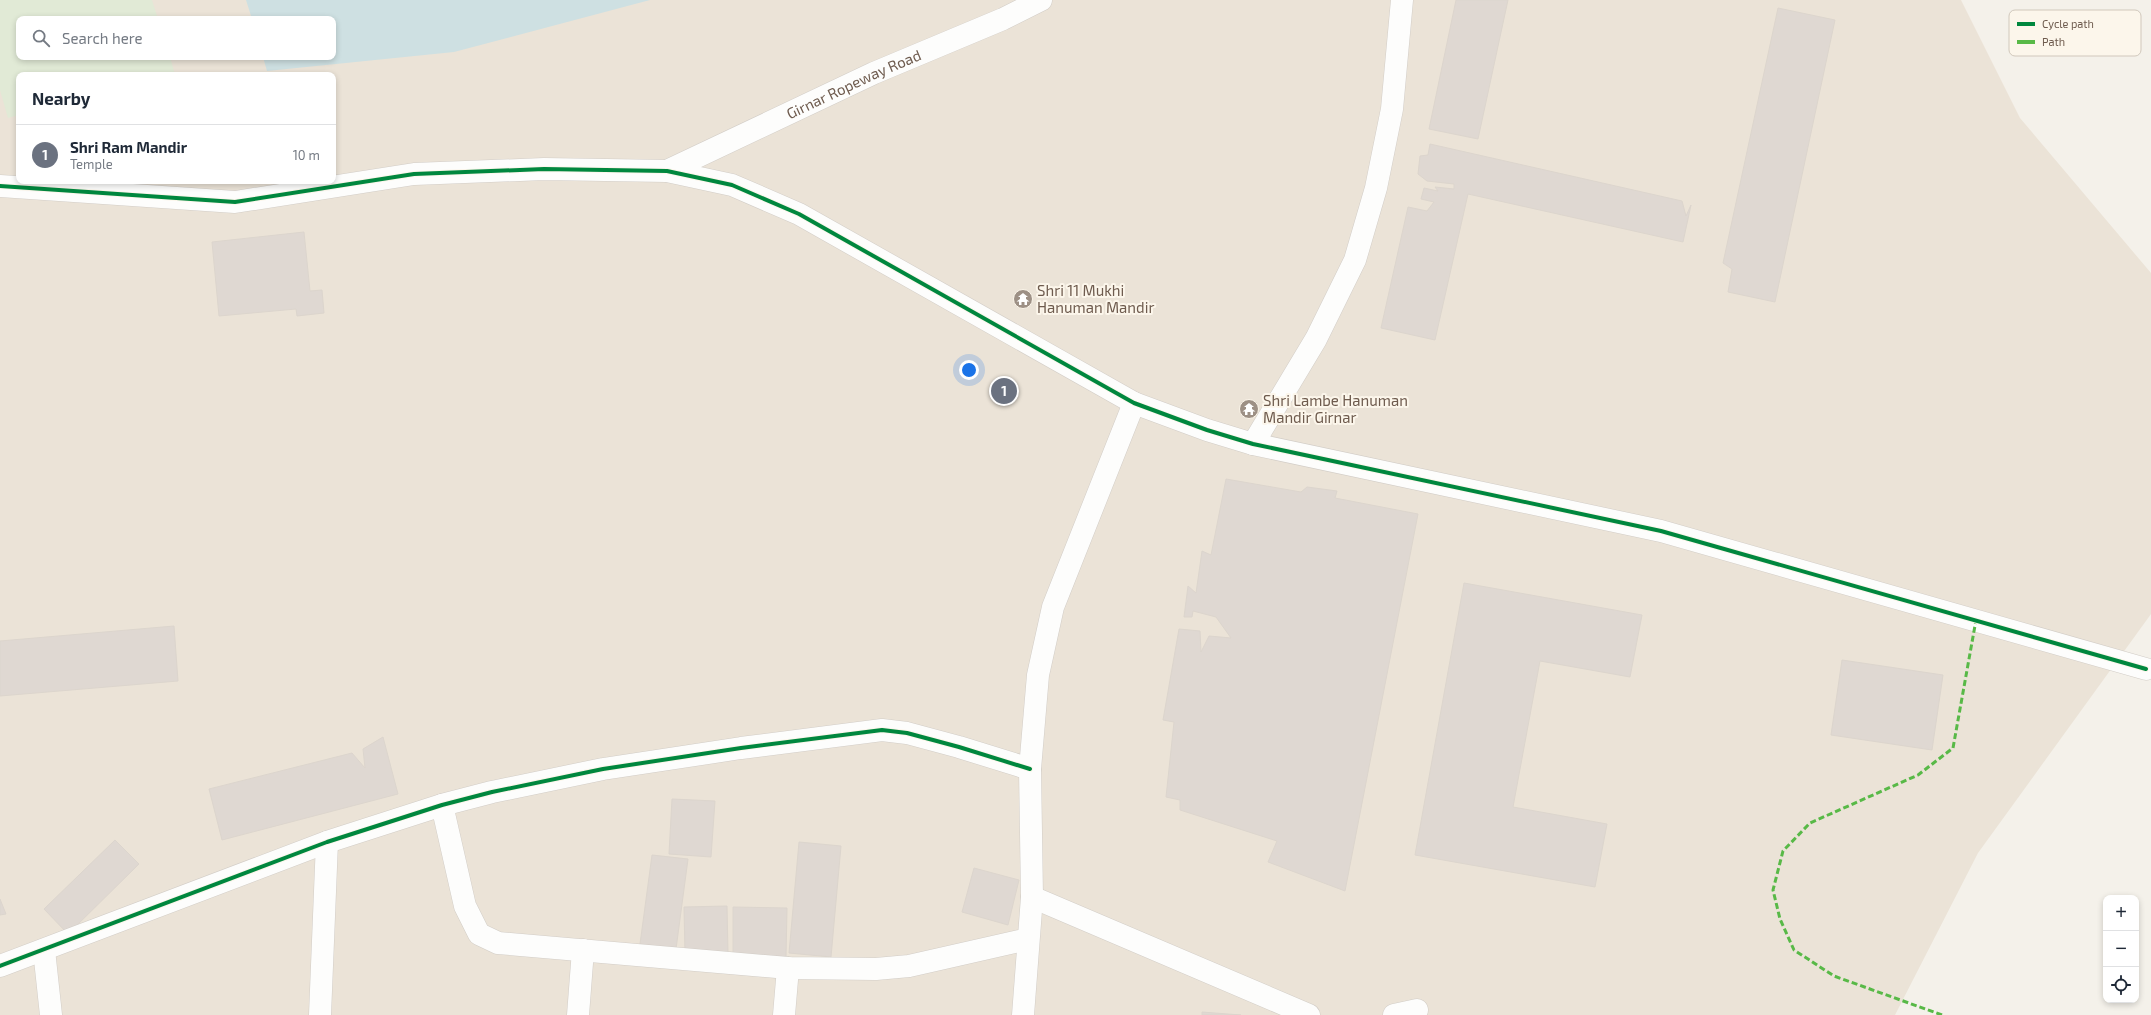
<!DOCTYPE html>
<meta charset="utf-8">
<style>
body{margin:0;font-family:"Exo 2",sans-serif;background:#f6f6f7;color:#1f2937}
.controls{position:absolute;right:12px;bottom:12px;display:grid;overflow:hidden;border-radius:8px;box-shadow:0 2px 6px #0003}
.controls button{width:36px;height:36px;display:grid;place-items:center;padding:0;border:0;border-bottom:1px solid #e0e1e3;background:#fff;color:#1f2937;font:20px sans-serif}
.you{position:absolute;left:969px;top:370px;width:14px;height:14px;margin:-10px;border:3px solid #fff;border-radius:50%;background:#1a73e8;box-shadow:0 0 0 6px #1a73e833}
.badge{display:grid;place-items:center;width:26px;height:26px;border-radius:50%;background:#7c3aed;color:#fff;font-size:13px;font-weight:700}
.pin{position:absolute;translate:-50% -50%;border:2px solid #fff;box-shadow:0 1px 4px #0006}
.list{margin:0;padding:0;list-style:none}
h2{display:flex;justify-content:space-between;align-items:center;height:52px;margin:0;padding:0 16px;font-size:17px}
h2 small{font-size:13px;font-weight:400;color:#747a83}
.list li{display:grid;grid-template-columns:26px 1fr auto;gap:12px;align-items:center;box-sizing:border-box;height:60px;padding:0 16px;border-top:1px solid #e0e1e3}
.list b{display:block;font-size:15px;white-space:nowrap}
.list p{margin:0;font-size:13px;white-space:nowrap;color:#747a83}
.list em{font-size:13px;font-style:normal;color:#747a83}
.icon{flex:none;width:22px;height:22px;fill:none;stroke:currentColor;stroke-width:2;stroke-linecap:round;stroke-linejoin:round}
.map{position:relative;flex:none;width:2151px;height:1015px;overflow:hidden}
.search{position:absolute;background:#fff;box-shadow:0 2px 6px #0003;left:16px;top:16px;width:320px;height:44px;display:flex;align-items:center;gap:10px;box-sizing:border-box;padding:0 14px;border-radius:8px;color:#747a83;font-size:15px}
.panel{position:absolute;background:#fff;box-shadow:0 2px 6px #0003;left:16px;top:72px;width:320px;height:112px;border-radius:8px}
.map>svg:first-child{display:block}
.residential{fill:#ebe3d7;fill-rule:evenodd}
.green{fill:#e1ead6}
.water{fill:#cee0e2}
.building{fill:#dfd8d2;stroke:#dcd5cd}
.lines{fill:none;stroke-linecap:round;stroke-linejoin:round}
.street-casing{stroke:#d2cdc7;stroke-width:23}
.secondary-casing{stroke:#d2cdc7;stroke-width:23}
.street{stroke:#fdfdfc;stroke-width:22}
.secondary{stroke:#fdfdfc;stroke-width:22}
.quiet{stroke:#58b947;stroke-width:3;stroke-dasharray:6 3;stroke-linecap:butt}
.cycleway-casing{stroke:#fcf6eb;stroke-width:6}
.cycleway{stroke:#00873e;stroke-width:4}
.labels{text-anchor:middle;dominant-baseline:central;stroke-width:4;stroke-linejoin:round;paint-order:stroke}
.street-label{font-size:15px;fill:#6e5b4e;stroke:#fcf6eb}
.poi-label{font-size:15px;fill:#6e5b4e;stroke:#fcf6eb;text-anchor:start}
.key{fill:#fcf6eb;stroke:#d1c8bc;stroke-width:1}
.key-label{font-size:11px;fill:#6e5b4e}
</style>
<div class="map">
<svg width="2151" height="1015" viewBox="0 0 2151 1015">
<rect width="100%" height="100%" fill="#f4f1ea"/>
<path class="residential" d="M0,0H1961L2020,118L2151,273V614L1978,853L1895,1015H0ZM19,19H333V57H19ZM19,75H333V181H19Z"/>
<path class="green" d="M0,0H152L158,19H19V57H170L175,75H19V115L8,118L0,90Z"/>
<path class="water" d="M246,0H650L454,52L267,71L263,57H333V19H252Z"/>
<path class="building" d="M1456,0H1508L1478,139L1429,129Z
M1778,8L1835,20L1775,302L1728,292L1732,269L1723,263Z
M1430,144L1682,201L1686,216L1691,205L1683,242L1468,194L1435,340L1381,328L1408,207L1427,211L1434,202L1421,199L1424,188L1438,191L1435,187L1454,189V184L1427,181L1418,174L1420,156L1428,155Z
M304,232L310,291L322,290L324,313L297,316L296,309L219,316L212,242Z
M1226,479L1301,492L1307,487L1337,491L1335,498L1418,514L1345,891L1268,862L1277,841L1180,810V800L1166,797L1174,722L1163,720L1179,629L1200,631L1201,652L1209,636L1231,638L1216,617L1193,611L1192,617H1184L1188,586L1196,593L1202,551L1211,555Z
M1464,583L1642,615L1630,677L1540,661L1513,807L1607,824L1595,887L1415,855Z
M174,626L178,681L0,696V641Z
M1842,660L1943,675L1932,750L1831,735Z
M383,737L398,794L222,840L209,789L352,753L365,768L363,749Z
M672,799L715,801L711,857L669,854Z
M115,840L139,864L68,934L44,909Z
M799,842L841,846L831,957L789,953Z
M652,855L688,859L676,949L640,944Z
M974,868L1019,880L1008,925L962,912Z
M0,899L6,914L0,915Z
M727,906L728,954H685L684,907Z
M733,907L787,908L786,957L733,955Z
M1202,1012L1241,1015H1202Z"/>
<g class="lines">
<defs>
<g id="street">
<path id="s1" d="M667,171L874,73L1003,19L1041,0"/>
<path d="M1253,444L1316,339L1355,260L1376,188L1392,109L1402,0"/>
<path d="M442,805L465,906L479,934L498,943L788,968L876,969L909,966L1028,939"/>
<path d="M1032,897L1309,1015"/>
<path d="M44,950L51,1015"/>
<path d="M0,966L327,842L442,805L492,792L603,769L741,748L882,730L907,733L959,747L1030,769"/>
<path d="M320,1015L327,842"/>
<path d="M578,1015L583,950"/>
<path d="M784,1015L788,968"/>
<path d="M1023,1015L1032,897L1030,769L1038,675L1053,607L1134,403"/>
<path d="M1394,1015L1417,1010"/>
</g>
<path id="secondary" d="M0,186L235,202L414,174L544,169L667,171L732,185L799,214L1134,403L1207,430L1253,444L1661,531L2146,669"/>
</defs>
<use href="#street" class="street-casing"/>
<use href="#secondary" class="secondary-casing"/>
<use href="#street" class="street"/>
<use href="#secondary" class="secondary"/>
<path class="quiet" d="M1942,1015L1834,976L1794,950L1780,919L1773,890L1783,851L1810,823L1918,775L1953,748L1976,620"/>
<defs>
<path id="cycleway" d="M0,186L235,202L414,174L544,169L667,171L732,185L799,214L1134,403L1207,430L1253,444L1661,531L2146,669
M0,966L327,842L442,805L492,792L603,769L741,748L882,730L907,733L959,747L1030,769"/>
</defs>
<use href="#cycleway" class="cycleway-casing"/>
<use href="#cycleway" class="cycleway"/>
</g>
<defs>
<symbol id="temple-disc" viewBox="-11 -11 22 22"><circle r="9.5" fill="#9d9085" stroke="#fcf6eb"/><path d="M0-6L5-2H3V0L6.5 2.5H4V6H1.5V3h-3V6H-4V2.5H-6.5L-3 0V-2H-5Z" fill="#fff"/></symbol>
</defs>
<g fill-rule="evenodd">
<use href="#temple-disc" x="1012" y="288" width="22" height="22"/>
<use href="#temple-disc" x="1238" y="398" width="22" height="22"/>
</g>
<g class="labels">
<g class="street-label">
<text stroke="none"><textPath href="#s1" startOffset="206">Girnar Ropeway Road</textPath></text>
</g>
<g class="poi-label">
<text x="1037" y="290">Shri 11 Mukhi<tspan x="1037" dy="17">Hanuman Mandir</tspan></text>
<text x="1263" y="400">Shri Lambe Hanuman<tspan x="1263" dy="17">Mandir Girnar</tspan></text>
</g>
</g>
<rect x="2009" y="10" width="132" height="46" rx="6" class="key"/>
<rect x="2017" y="22" width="18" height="4" fill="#00873e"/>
<rect x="2017" y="40" width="18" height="4" fill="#58b947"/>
<g class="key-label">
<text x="2042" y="28">Cycle path</text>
<text x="2042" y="46">Path</text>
</g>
</svg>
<div class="controls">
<button>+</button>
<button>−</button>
<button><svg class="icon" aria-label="locate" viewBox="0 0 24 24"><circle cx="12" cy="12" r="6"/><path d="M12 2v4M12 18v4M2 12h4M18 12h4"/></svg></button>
</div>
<div class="you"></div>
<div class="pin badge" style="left:1004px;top:391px;background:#6b7280">1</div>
<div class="search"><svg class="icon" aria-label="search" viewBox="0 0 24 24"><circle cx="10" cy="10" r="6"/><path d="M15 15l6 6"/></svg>Search here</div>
<section class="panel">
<h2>Nearby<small></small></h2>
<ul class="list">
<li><span class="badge" style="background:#6b7280">1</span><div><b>Shri Ram Mandir</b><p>Temple</p></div><em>10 m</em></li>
</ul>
</section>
</div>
